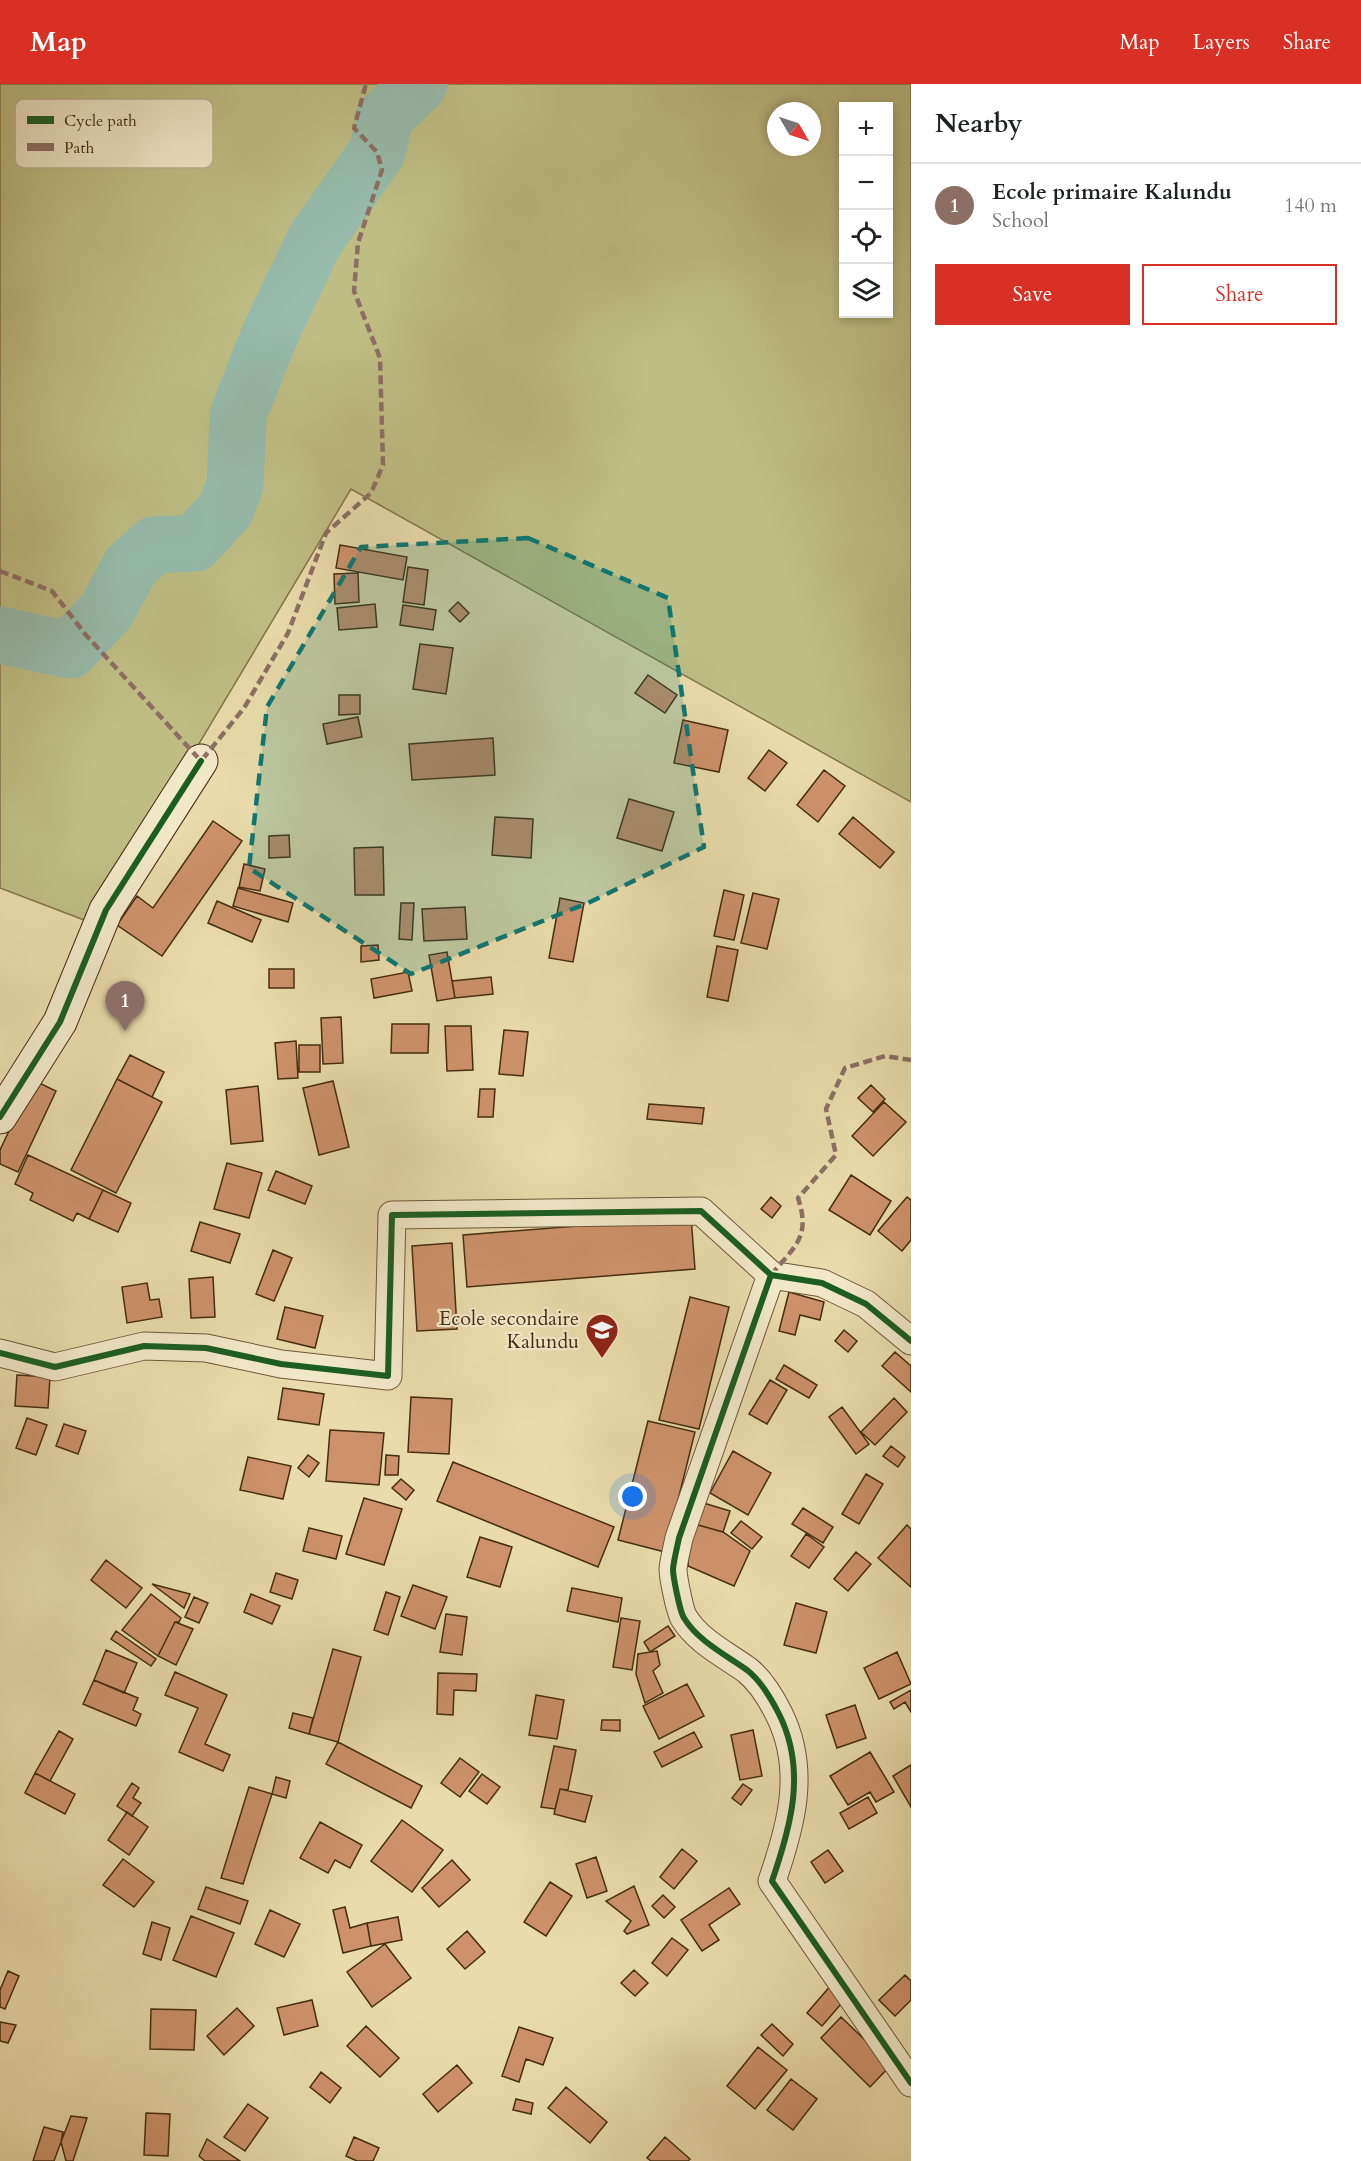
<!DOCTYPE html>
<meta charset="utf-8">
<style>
body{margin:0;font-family:Cardo,serif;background:#f6f6f6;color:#202124}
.controls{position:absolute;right:18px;top:18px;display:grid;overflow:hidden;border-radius:0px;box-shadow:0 3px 9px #0003}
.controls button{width:54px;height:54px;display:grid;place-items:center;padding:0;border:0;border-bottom:2px solid #e0e0e0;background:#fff;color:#202124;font:30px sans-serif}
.compass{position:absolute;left:767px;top:18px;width:54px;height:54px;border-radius:50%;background:#fff;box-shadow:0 3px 9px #0003;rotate:129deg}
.you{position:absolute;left:633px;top:1413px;width:21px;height:21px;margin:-15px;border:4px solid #fff;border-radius:50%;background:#1a73e8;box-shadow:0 0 0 9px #1a73e833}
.badge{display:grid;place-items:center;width:39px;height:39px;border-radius:50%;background:#d93025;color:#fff;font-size:20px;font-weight:700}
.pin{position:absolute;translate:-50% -50px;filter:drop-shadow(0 2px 3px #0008)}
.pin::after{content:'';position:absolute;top:32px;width:21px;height:18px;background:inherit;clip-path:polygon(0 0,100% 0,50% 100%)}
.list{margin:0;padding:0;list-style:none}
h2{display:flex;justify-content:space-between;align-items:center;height:78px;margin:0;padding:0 24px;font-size:26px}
h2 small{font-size:20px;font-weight:400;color:#757577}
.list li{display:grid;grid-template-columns:39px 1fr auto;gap:18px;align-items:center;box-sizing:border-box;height:84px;padding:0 24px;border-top:2px solid #e0e0e0}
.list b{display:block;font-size:22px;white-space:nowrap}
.list p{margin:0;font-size:20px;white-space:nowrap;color:#757577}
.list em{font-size:20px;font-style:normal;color:#757577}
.actions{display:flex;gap:12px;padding:18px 24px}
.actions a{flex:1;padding:14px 0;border:2px solid #d93025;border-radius:0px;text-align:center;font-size:21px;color:#d93025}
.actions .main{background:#d93025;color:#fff}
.icon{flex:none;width:33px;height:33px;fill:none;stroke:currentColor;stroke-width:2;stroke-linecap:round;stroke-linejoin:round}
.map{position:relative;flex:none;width:911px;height:2077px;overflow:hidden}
header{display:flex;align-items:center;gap:36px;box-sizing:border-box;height:84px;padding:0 30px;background:#d93025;color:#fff}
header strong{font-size:28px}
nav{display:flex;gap:33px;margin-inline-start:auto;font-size:21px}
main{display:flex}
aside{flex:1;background:#fff}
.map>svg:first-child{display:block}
.green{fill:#bebe84;stroke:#82754a;stroke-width:1.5;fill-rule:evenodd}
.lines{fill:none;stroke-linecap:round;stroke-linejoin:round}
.river{stroke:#97bbac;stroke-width:57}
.building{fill:#cd926b;stroke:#462c11;stroke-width:1.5}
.street-casing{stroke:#6f5838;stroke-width:29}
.secondary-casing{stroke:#462c11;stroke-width:35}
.street{stroke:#f1e8c8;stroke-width:27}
.secondary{stroke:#f1e8c8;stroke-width:33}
.quiet{stroke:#8d6e63;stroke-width:4.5;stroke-dasharray:9 4.5;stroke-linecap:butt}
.cycleway-casing{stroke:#f1e8c8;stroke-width:10}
.cycleway{stroke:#1b5e20;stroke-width:6}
.marked{fill:#0f766e;fill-opacity:0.2;stroke:#0f766e;stroke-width:4.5;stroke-dasharray:12 8;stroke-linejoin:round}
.labels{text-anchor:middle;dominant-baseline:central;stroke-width:4.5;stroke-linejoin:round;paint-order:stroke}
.poi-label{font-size:20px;fill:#462c11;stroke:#f1e8c8;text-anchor:end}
.key{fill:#f1e8c8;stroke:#beb091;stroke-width:1.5}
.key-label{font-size:16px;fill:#462c11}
</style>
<header>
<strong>Map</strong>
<nav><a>Map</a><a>Layers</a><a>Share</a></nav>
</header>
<main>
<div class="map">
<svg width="911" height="2077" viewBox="0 0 911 2077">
<rect width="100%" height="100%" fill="#e9dbab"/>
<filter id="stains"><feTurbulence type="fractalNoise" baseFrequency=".00333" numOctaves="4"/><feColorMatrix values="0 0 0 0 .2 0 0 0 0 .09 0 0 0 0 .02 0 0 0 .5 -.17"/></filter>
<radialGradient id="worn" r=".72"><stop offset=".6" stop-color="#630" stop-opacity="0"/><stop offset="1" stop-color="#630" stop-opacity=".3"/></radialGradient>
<path class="green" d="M0,0H911V718L351,405L92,839L0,804ZM844,22H888V230H844ZM776,27H812V63H776Z"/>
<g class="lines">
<path class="river" d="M0,551L70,566L107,526L130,483L154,461L195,459L226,425L235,400L238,331L270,250L315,156L377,68L385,33L419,0"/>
</g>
<path class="building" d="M340,461L407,473L403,496L336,484Z
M408,483L428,486L424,521L403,518Z
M358,489L359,518L335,520L334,490Z
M458,518L469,529L460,538L449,527Z
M375,520L377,543L339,546L337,524Z
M403,521L436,526L433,546L400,541Z
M420,560L453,564L446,610L413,605Z
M648,591L677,611L665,629L635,609Z
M339,611H360V630L339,631Z
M358,633L362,653L327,660L323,640Z
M683,636L728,646L719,688L674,679Z
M493,654L495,691L412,696L409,660Z
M769,666L787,679L765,707L748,694Z
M824,686L845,702L818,738L797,721Z
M629,715L674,728L662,767L617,754Z
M495,733L533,735L531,774L492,771Z
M853,733L894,768L880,784L839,750Z
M213,737L242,757L162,872L117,841L137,812L153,824Z
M289,751L290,773L269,774V752Z
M383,763L384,811H355L354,764Z
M244,780L265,785L260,807L239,803Z
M238,804L293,819L288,838L233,822Z
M724,806L744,811L734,856L714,852Z
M753,809L779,815L767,865L741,859Z
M560,814L584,819L573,878L549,874Z
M217,817L261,836L252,858L208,839Z
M401,819H414L412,856L399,855Z
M465,823L467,855L424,857L422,825Z
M378,861L379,876L361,878V862Z
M717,862L738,866L728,917L707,913Z
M447,868L455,914L437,917L429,871Z
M269,885H294V904H269Z
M408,888L412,907L374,914L371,895Z
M491,893L493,910L455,914L452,897Z
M341,933L343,979L323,980L321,934Z
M392,940H429L428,969H391Z
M445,942H471L473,986L447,987Z
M504,946L528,948L523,992L499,990Z
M296,957L298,994L278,995L275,959Z
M299,961H320V988H299Z
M130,971L164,988L152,1013L117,995Z
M117,995L162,1018L116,1109L71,1086Z
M33,996L56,1007L18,1088L0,1080V1066Z
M333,997L349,1063L319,1071L303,1004Z
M871,1001L885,1015L873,1028L858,1014Z
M258,1002L263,1057L231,1060L226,1006Z
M480,1005H495L493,1033H478Z
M884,1018L906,1038L873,1072L852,1052Z
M649,1020L704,1024L702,1040L647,1035Z
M28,1071L103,1106L89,1135L77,1129L73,1137L30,1116L33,1109L15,1100Z
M227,1079L262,1089L249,1134L214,1125Z
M276,1087L312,1102L305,1120L268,1106Z
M851,1091L891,1117L870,1151L829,1126Z
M103,1106L131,1119L118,1148L89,1135Z
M771,1113L781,1122L772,1134L761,1125Z
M907,1113L911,1116V1156L902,1167L878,1147Z
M691,1133L695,1185L467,1203L463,1151Z
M200,1138L240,1150L230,1179L191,1167Z
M452,1159L457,1245L417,1247L412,1162Z
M273,1166L292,1174L274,1217L256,1210Z
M213,1193L215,1233L191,1234L189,1195Z
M147,1199L150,1216L159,1215L162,1233L127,1239L122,1203Z
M789,1208L824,1218L820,1236L800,1231L795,1251L779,1247Z
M690,1213L729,1223L699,1345L659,1336Z
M285,1223L323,1232L315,1264L277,1255Z
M844,1246L857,1257L848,1268L835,1257Z
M895,1268L911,1282V1308L882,1282Z
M784,1281L817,1301L809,1314L776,1295Z
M17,1291L50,1293L48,1324L15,1322Z
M770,1296L787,1306L767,1340L749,1330Z
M283,1304L324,1310L319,1341L278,1335Z
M411,1313L452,1315L449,1370L408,1368Z
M894,1314L907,1328L875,1361L861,1348Z
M842,1323L869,1360L856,1370L829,1333Z
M27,1334L47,1341L36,1371L16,1364Z
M648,1337L695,1348L665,1468L618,1456Z
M64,1340L86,1347L78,1370L56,1362Z
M330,1346L384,1349L379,1401L326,1397Z
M891,1362L905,1373L898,1383L883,1372Z
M733,1367L771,1389L748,1431L710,1409Z
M308,1371L319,1379L309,1393L298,1384Z
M386,1371L399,1372L398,1391H385Z
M248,1373L291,1382L283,1415L240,1406Z
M453,1378L614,1443L598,1483L437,1417Z
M866,1390L883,1400L859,1440L842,1430Z
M401,1395L414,1406L406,1416L392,1404Z
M364,1414L402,1425L384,1481L346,1470Z
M697,1417L730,1427L723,1448L691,1439Z
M803,1424L833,1443L823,1459L792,1440Z
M741,1437L762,1453L752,1465L731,1449Z
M691,1439L723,1448L750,1467L734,1502L688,1482Z
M907,1441L911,1445V1503L878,1474Z
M309,1444L342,1452L336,1475L303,1467Z
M806,1450L824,1463L809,1484L791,1472Z
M480,1453L512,1463L500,1503L467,1493Z
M856,1468L871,1480L848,1507L834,1495Z
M106,1476L142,1504L126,1524L91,1496Z
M276,1489L298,1496L292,1515L270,1508Z
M152,1500L190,1510L184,1524Z
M413,1501L447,1513L435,1545L401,1532Z
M572,1504L622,1514L618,1538L567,1527Z
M386,1508L400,1513L388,1551L374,1546Z
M151,1510L181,1534L179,1538H175L158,1572L122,1546Z
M251,1510L280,1522L272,1540L244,1528Z
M194,1513L208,1519L199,1539L185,1533Z
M796,1519L827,1528L816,1569L784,1561Z
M446,1530L467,1533L462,1571L440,1568Z
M621,1534L640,1537L632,1586L613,1583Z
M175,1538L193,1545L176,1581L158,1572Z
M668,1542L675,1552L650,1568L644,1558Z
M116,1547L156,1575L151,1582L111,1555Z
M333,1565L361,1573L338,1658L309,1650Z
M106,1566L137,1579L124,1609L94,1596Z
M657,1567L660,1581L653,1587L663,1609L645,1619L636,1590L638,1570Z
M897,1568L911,1600L879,1615L864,1584Z
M175,1588L227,1611L205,1660L230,1671L223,1687L179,1668L198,1624L165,1611Z
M438,1589L477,1590L476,1607L454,1606L453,1631L437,1630Z
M94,1596L138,1614L133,1626L141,1630L136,1642L83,1620Z
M687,1600L704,1632L659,1655L643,1622Z
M911,1606V1628L905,1618L894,1625L890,1618Z
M536,1611L564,1616L557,1655L529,1651Z
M855,1621L866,1654L837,1664L826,1631Z
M293,1629L313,1634L309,1650L289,1644Z
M602,1636H620V1647L601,1646Z
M753,1646L762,1692L740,1696L731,1651Z
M59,1647L73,1655L50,1697L35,1689Z
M694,1648L702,1663L662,1683L654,1668Z
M338,1658L422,1702L411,1724L326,1680Z
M554,1662L576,1666L568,1706L560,1705L555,1725L541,1723Z
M870,1668L894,1708L876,1718L870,1708L848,1721L830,1692Z
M460,1674L479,1688L460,1713L441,1699Z
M911,1681V1723L893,1692Z
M35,1689L75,1710L65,1730L25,1709Z
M482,1690L500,1703L487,1720L469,1707Z
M276,1693L290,1697L286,1714L272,1710Z
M132,1699L139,1704L133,1714L141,1719L132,1732L117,1722Z
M743,1700L752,1706L741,1721L732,1714Z
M249,1703L272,1710L243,1800L221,1794Z
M560,1705L592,1712L585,1738L554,1730Z
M868,1713L877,1729L849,1745L840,1729Z
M127,1728L148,1743L129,1771L108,1756Z
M402,1736L443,1766L412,1808L371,1777Z
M320,1738L362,1761L350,1784L335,1776L328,1789L300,1774Z
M682,1765L697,1777L674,1805L660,1793Z
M828,1766L843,1787L825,1799L811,1778Z
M596,1773L607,1807L587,1814L576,1780Z
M123,1775L154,1798L134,1823L103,1801Z
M452,1776L470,1796L439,1823L422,1804Z
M550,1798L572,1812L546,1852L524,1838Z
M634,1802L649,1841L627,1850L624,1847L631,1837L606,1817Z
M206,1803L248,1817L240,1840L198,1825Z
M729,1804L740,1820L709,1841L719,1856L702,1867L681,1836Z
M663,1811L675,1823L664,1834L652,1822Z
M345,1823L350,1844L367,1839L371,1862L343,1869L333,1826Z
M270,1826L300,1840L284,1873L255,1860Z
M191,1832L234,1849L216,1893L173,1876Z
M398,1833L402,1856L371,1862L367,1839Z
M152,1838L170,1844L161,1876L143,1870Z
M467,1847L485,1868L465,1885L447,1865Z
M672,1854L688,1866L667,1892L652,1879Z
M385,1860L411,1894L372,1923L347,1888Z
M634,1886L648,1899L635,1912L621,1899Z
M8,1887L19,1892L5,1925L0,1923V1906Z
M905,1891L911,1897V1916L895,1932L879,1916Z
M832,1900L847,1913L822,1942L807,1929Z
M312,1916L318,1942L284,1951L277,1924Z
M237,1924L254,1942L224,1971L207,1952Z
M151,1925L196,1926L194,1966L150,1965Z
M841,1933L891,1981L870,2003L821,1954Z
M0,1938L16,1941L8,1959L0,1957Z
M772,1940L793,1960L783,1972L761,1951Z
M366,1942L399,1974L380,1993L347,1962Z
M519,1943L553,1954L543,1981L526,1975L519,1998L502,1992Z
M758,1963L787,1986L755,2025L727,2002Z
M457,1981L472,1999L438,2028L423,2010Z
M321,1988L341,2004L330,2019L310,2003Z
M791,1995L817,2015L793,2046L767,2026Z
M566,2003L607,2038L590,2059L548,2024Z
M516,2015L533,2019L531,2030L513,2026Z
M248,2020L268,2034L245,2067L224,2053Z
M146,2029L170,2030L168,2072L144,2071Z
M71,2032L87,2034L73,2077H66L61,2058Z
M44,2043L63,2048L61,2058L54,2077H33Z
M354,2053L379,2064L373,2077H357L346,2072Z
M665,2053L690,2075L688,2077H651L647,2074Z
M207,2055L240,2077H205L199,2072Z"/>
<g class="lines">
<defs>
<path id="street" d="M771,1191L679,1454C677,1464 674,1475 673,1485C673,1493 680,1528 684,1534C698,1557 726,1571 747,1586C761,1597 771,1614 779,1630C807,1686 791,1742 772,1797L911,1999
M0,1269L55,1283L144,1262L206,1264L281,1280L388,1292L392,1131L701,1127L771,1191L822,1199L866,1220L911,1257"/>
<path id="secondary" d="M0,1033L60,938L106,826L201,677"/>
</defs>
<use href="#street" class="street-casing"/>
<use href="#secondary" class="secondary-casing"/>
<use href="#street" class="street"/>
<use href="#secondary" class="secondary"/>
<path class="quiet" d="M0,487L52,507L85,550L201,677L244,624L288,549L326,449L371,409L383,381L380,274L354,207L358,159L382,86L377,68L354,44L366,0
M771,1191C795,1162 811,1153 798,1114L836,1071L826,1025L845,984L885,972L911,976"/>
<defs>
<path id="cycleway" d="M0,1033L60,938L106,826L201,677
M771,1191L679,1454C677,1464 674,1475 673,1485C673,1493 680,1528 684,1534C698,1557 726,1571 747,1586C761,1597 771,1614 779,1630C807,1686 791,1742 772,1797L911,1999
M0,1269L55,1283L144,1262L206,1264L281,1280L388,1292L392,1131L701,1127L771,1191L822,1199L866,1220L911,1257"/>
</defs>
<use href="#cycleway" class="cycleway-casing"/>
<use href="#cycleway" class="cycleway"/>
</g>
<path class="marked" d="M528,454L668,514L704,763L590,818L411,890L249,784L267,623L361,463Z"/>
<defs>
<symbol id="school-pin" viewBox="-11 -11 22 30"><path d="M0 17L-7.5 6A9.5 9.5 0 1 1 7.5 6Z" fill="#8f2418" stroke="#f1e8c8"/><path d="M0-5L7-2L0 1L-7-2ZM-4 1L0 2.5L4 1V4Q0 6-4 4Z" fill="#fff"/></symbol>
</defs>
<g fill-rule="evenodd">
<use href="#school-pin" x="583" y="1227" width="38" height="52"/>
</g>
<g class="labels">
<g class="poi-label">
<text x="579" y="1234">Ecole secondaire<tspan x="579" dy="23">Kalundu</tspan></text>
</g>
</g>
<rect x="15" y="15" width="198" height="69" rx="9" class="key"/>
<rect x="27" y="32" width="27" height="8" fill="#1b5e20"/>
<rect x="27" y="59" width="27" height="8" fill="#8d6e63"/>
<g class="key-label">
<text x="64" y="42">Cycle path</text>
<text x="64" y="69">Path</text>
</g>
<rect width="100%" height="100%" filter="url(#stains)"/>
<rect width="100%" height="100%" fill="url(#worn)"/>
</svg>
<div class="controls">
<button>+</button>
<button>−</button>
<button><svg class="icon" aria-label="locate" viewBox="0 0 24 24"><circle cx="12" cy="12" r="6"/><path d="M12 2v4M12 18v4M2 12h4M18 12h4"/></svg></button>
<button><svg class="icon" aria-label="layers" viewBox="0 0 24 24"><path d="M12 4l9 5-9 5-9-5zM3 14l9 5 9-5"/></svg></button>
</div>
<svg class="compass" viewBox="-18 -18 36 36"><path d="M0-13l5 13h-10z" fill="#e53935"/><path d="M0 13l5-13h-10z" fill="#757577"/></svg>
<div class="you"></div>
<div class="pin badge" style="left:125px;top:947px;background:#8d6e63">1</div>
</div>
<aside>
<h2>Nearby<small></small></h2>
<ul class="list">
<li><span class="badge" style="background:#8d6e63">1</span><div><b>Ecole primaire Kalundu</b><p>School</p></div><em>140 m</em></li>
</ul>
<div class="actions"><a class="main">Save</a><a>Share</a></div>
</aside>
</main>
